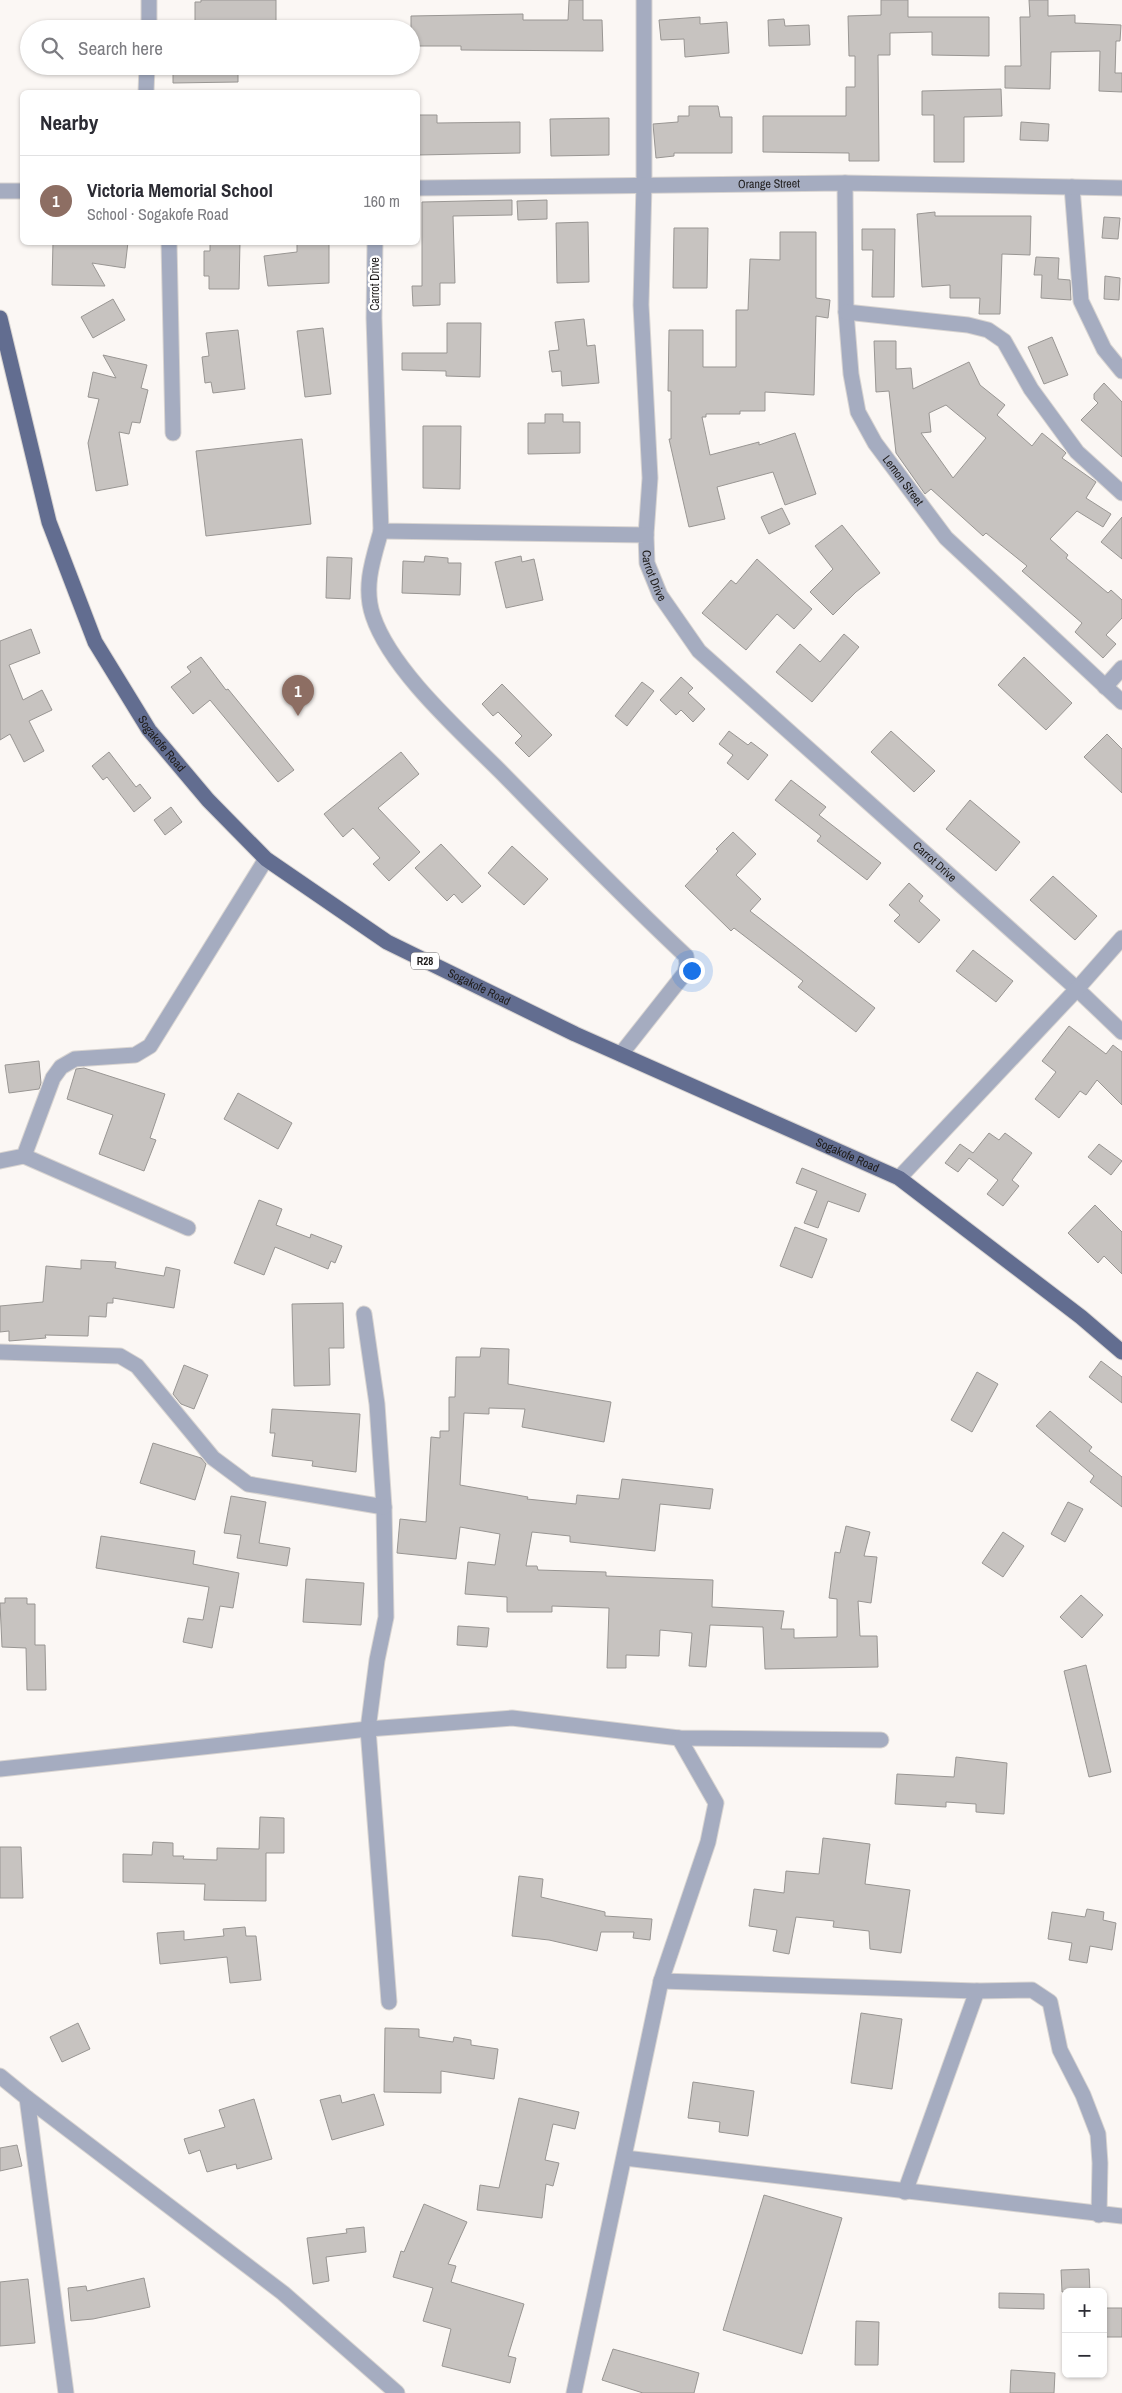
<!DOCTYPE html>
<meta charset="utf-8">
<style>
body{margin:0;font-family:"Archivo Narrow",sans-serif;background:#f7f7f7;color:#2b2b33}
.controls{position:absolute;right:15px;bottom:15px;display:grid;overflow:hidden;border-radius:8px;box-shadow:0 1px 4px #0004}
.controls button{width:45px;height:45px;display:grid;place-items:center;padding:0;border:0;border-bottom:1px solid #e1e1e2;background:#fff;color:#2b2b33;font:25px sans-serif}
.you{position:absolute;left:691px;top:970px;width:18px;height:18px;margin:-12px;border:4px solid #fff;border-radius:50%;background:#1a73e8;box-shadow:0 0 0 8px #1a73e833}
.badge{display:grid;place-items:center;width:32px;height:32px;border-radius:50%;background:#0f766e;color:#fff;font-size:16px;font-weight:700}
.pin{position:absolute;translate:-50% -41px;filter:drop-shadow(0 1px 2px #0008)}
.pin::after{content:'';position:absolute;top:26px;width:18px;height:15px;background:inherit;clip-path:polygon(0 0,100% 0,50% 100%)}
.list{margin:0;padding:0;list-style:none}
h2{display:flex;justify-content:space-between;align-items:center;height:65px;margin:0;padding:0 20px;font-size:21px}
h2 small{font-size:16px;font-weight:400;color:#7c7c81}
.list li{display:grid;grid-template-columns:32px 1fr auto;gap:15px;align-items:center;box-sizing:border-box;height:90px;padding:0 20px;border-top:1px solid #e1e1e2}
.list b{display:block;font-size:19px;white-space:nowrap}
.list p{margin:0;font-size:16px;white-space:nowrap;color:#7c7c81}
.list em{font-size:16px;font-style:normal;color:#7c7c81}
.icon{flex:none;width:28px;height:28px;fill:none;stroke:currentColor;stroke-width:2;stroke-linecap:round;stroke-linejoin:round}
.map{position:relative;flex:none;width:1122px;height:2393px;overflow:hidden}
.search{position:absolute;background:#fff;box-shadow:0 1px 4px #0004;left:20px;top:20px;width:400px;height:55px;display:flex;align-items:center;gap:12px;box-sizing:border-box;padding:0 18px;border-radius:28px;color:#7c7c81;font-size:19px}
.panel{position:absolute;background:#fff;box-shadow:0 1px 4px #0004;left:20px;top:90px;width:400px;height:155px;border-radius:8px}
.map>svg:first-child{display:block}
.building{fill:#c7c3c0;stroke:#999693;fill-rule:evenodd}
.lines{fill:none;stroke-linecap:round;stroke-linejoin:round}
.minor-casing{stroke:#d8d4d1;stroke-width:17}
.primary-casing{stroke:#d8d4d1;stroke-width:17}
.minor{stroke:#a5acc0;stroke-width:15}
.primary{stroke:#626d90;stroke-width:15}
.labels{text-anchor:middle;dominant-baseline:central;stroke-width:4.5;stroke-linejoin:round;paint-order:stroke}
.shield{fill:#fff;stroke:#62605f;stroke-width:1}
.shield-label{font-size:11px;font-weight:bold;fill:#1e1c1b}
.street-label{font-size:12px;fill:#1e1c1b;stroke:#fff}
</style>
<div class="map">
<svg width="1122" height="2393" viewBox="0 0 1122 2393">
<rect width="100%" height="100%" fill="#fbf7f4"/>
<path class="building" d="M201,0H276V28L195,29V2H201Z
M569,0H583V20H602L603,51L461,50V46H411V16L523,14V20H568Z
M881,0H908V17H989V56L932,55V32L890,33V55H878L879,161H849V153L763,152V116H846V87H855V56H849L848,16L881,15Z
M1029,0H1048V16L1075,15V23L1121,25L1120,41H1116L1115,73H1122V92L1099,91L1100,51L1051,52L1050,89L1005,88V66H1021L1020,17H1030Z
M700,17V24L727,22L729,53L685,57L684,39L661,40L659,20Z
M784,19L785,26L809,25L810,45L769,46L768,20Z
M173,66H238V82L173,83Z
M1001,89L1002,116L964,117V162H934V115H922V91Z
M689,106H718L720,117H732V153H674V156L656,158L653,124L678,122V116H689Z
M418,115H437V123L520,122V153L418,155Z
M609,118V155L551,156L550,119Z
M1021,122L1049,124L1048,141L1020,140Z
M512,200V215L453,216L455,283H440V305L413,306L412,286H422V202Z
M547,200V219L518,220L517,201Z
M935,212V216H1031L1030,255L1002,254L1000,314H979L980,298H950V285L922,287L917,214Z
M1104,217L1120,218L1118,239L1102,238Z
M588,222L589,282L557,283L556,223Z
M674,228H708L707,288H673Z
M862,229H895L894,297H872L873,250H862Z
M780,232H816V298L830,300L828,318L816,316L814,395L765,392V411H740V414H706V417H702L710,455L759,442V445L795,433L816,494L785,505L773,472L717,487L725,519L689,527L669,439H671V391H668L669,330H703V367H736V310H748L750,259L780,260Z
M53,242H128L125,268L92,263L105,286L52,285Z
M210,242H240L239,289H209V276H204V251H210Z
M297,242H329V283L268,286L264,256L297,252Z
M1036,257L1059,258L1058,279L1070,280L1071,300L1041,298L1042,275H1034Z
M1105,276L1120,278L1119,300L1104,299Z
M113,299L125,320L93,338L81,317Z
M584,319L587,346L595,345L599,383L562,386L561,371L552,372L549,351L559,350L555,322Z
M447,323H481L480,377L446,376V371L402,370V353H447Z
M323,328L331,394L305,397L297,331Z
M238,330L245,389L213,393L211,382L205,383L202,357L209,356L206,333Z
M1052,337L1068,375L1044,384L1028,347Z
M874,341H896V369L911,368L913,389L969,362L980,385L1005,405L997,415L1032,446L1042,433L1064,451L1066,453L1062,458L1096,482L1086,498L1111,514L1103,527L1077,511L1050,539L1068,555L1066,558L1108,593L1111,590L1122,600V618L1106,635L1116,644L1103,658L1075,632L1082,623L1022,571L1027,566L986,533L983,536L931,489L925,494L896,453L889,391L876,392ZM946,405L986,438L953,478L921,433L931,432L929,413Z
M103,355L147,365L141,388L148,390L140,423L132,422L129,434L119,432L128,485L96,491L88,443L99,399L88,397L93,372L116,378Z
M1104,383L1122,402V457L1081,420L1098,403L1094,399V394Z
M545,414H563V422H580V453L528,454V423H545Z
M423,426H461L460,489L423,488Z
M302,439L311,524L206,536L196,451Z
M782,508L790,524L769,534L761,517Z
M1122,517V559L1101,542Z
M842,525L880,573L856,592L833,615L810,592L833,569L815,546Z
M425,556L448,558V563H461L460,595L402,593L403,561L424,562Z
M521,556L522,562L534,559L543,600L506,608L495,562Z
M327,557L352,558L350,599L326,598Z
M757,559L812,609L794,629L777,614L746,650L702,613L731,580L736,584Z
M31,629L40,653L9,665L23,700L42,690L52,710L29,721L44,751L24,762L10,734L0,740V641Z
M844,634L859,647L812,702L776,672L800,644L820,662Z
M201,657L226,690L228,689L294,770L278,782L210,700L193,714L171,687L191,672L187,667Z
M1024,657L1072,703L1046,730L998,685Z
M681,677L693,688L688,693L705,709L693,722L681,710L676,715L660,700Z
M642,682L654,691L627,726L615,716Z
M502,684L552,735L529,757L515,743L522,736L498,712L493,716L482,704Z
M729,731L748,745L751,742L768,755L748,780L727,763L733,755L719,744Z
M891,731L935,771L914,792L871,752Z
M1107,734L1122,749V793L1084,757Z
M109,752L136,787L140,784L151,798L134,812L107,777L103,780L92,766Z
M401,752L419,774L378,808L420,852L389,881L373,864L380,858L353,828L343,837L324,814Z
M791,780L826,807L819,815L881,863L867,880L817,841L821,836L775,800Z
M970,800L1020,842L996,871L946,829Z
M171,807L182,822L165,835L154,820Z
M733,832L756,854L736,875L761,899L750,911L875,1008L856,1032L798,987L803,981L734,928L731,931L685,886L718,851L716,849Z
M441,844L481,886L462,903L454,894L447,901L415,868Z
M512,846L548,879L524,905L488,873Z
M1053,876L1097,916L1075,940L1030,900Z
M909,883L923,896L919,901L940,920L919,943L894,921L900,915L889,905Z
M973,950L1013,981L996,1002L956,971Z
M1069,1026L1106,1054L1113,1045L1122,1052V1105L1097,1080L1086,1095L1080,1091L1059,1118L1035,1099L1056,1072L1042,1061Z
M39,1061L41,1083L39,1089L9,1093L5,1065Z
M84,1068L165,1094L150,1138L156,1140L144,1171L99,1154L113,1115L67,1099L76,1069Z
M238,1093L292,1123L278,1149L224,1119Z
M989,1133L999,1140L1005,1133L1032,1153L1012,1180L1019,1186L1003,1206L987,1194L998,1180L969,1158L958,1172L945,1163L960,1144L973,1153Z
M1099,1144L1122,1161L1111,1175L1088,1157Z
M802,1168L866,1194L859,1212L828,1201L818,1228L804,1223L817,1191L796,1183Z
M259,1200L282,1209L276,1225L310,1238L311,1234L342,1246L335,1263L331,1261L328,1269L275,1247L264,1275L234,1263Z
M1095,1205L1122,1232V1274L1104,1256L1098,1263L1068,1233Z
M795,1227L827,1239L812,1278L780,1266Z
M81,1260L116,1262L115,1268L164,1276L166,1267L180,1270L174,1308L113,1298V1303H107L106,1317L89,1316L88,1336L45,1335L46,1338L9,1341V1331L0,1332V1306L43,1302L46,1266L81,1269Z
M343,1303L344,1348H329L330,1385L294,1386L292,1304Z
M481,1348L509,1349L508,1384L611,1402L604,1442L522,1427L525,1409L489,1408V1414L464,1413L460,1485L528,1497L527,1499L576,1504L577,1495L619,1499L622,1479L713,1489L710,1509L660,1504L655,1551L570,1542V1536L532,1532L526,1566H537L538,1570L606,1572V1576L713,1580L712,1607L784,1611L781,1629H794V1638L837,1637V1599L829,1598L835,1552L840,1553L846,1526L870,1532L864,1556L877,1557L871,1603L858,1601L860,1636H877L878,1667L765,1669L763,1627L710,1625L706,1667L689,1666L692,1633L660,1630L659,1656L626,1655V1668H607L609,1608L552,1606V1612H507V1597L465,1594L468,1562L495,1565L500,1534L460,1527L456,1559L397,1553L400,1519L426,1522L431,1437L440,1438V1431H449V1397H455L456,1357H480Z
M1101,1361L1122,1377V1403L1089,1377Z
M184,1365L208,1375L194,1409L181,1404L173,1394Z
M977,1372L998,1384L972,1432L951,1420Z
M272,1409L360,1414L356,1472L312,1466L313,1461L272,1456L275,1433H270Z
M1050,1411L1092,1447L1089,1451L1122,1477V1507L1090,1482L1094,1476L1036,1426Z
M153,1443L201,1458L206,1464L195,1500L140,1483Z
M231,1496L266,1502L259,1543L290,1548L287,1566L237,1558L241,1535L224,1533Z
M1068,1502L1083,1509L1065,1542L1051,1534Z
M1003,1532L1024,1546L1003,1577L982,1563Z
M101,1536L195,1551L193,1564L239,1573L233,1608L220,1606L212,1648L183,1642L188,1618L203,1620L209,1587L96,1568Z
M306,1579L364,1583L361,1625L303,1622Z
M1081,1595L1103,1615L1082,1638L1060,1617Z
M5,1598H27V1604H35V1645H45L46,1690H27L26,1648L2,1647L0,1603H5Z
M458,1626L489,1628L487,1647L457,1645Z
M1086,1665L1111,1772L1089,1777L1064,1671Z
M956,1757L1007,1763L1004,1814L976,1812V1804L946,1802V1807L895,1804L897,1774L954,1777Z
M260,1817L284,1818V1853H266V1901L204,1900L205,1884L123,1882V1854L152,1855L153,1842L173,1843V1856H184L183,1859L217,1860V1848L259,1849Z
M823,1838L870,1844L865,1884L910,1890L901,1953L870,1949L869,1931L833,1927L834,1921L796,1917L789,1954L773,1951L777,1930L749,1926L754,1889L784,1893L786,1871L819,1874Z
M0,1847H21L23,1898H0Z
M519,1876L543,1879L541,1897L605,1912V1916L652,1919L650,1940L633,1938L634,1932H601L597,1951L549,1940L512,1936Z
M1087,1909L1104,1912L1103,1920L1116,1923L1112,1950L1090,1946L1087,1963L1069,1960L1072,1943L1048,1939L1052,1912L1085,1917Z
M245,1927L246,1936H256L261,1980L230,1983L227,1957L160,1964L157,1933L184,1931V1940L224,1936L223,1929Z
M861,2013L902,2019L892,2089L851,2083Z
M78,2023L90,2049L62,2062L50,2037Z
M385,2028L419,2029V2037L453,2042L454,2037L471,2040V2045L498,2049L494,2079L441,2071V2093L384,2092Z
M693,2082L754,2091L748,2136L719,2132L720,2122L688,2118Z
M374,2094L384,2125L332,2140L320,2100L340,2095L342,2103Z
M519,2098L579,2112L575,2129L553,2124L545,2160L559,2163L553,2186L546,2184L542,2218L477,2210L480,2185L499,2188Z
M254,2099L272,2159L237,2169L236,2164L207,2172L200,2150L189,2154L184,2139L225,2127L219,2110Z
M17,2145L22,2166L0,2171V2148Z
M764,2195L842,2218L802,2354L723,2330Z
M424,2204L467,2222L448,2264L456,2266L451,2282L524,2304L508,2356L516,2358L510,2383L442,2366L451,2329L423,2321L433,2288L393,2277L401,2251L404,2252Z
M364,2227L366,2252L326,2257L329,2281L313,2284L307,2238L347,2233L346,2229Z
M1089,2269L1090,2292H1062L1061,2270Z
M144,2278L150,2307L93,2319L71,2321L68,2288L86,2286L87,2291Z
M28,2279L35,2343L0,2346V2282Z
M999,2293L1044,2294V2309L999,2308Z
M1105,2308H1122V2337H1106Z
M856,2321L879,2322L878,2365H855Z
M613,2349L699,2373L694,2393H643L602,2380Z
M1011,2370L1055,2373L1054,2393H1010Z"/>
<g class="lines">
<defs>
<g id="minor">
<path d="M644,0V184L641,305L650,478L646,535"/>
<path d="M149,29V0"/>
<path d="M146,92L147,66"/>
<path id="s1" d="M845,183L846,312L851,374L858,412L875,443L946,538L1122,702"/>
<path d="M1072,187L1081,301L1104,349L1122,371"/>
<path id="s2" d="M418,188L845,183L1122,188"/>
<path d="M0,191H22"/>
<path d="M169,242L173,433"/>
<path id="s3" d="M375,242L374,318L381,531L646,535L647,563L660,595L699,651L1077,989L1122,1032"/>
<path d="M846,312L968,325L988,330L1004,341L1031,389L1077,452L1122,493"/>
<path d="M381,531C373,559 363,587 373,616C391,670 460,731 501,772C562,834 623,897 686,956L687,964L685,973L621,1054"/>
<path d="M1105,687L1122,668"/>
<path d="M24,1156L188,1228"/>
<path d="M0,1161L24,1156L53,1078L61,1067L75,1059L135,1055L150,1046L266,859"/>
<path d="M899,1178L1077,989L1122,938"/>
<path d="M364,1314L377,1404L384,1507L386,1617L377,1660L368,1729L389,2002"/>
<path d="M0,1352L120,1356L137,1366L213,1458L248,1484L384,1507"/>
<path d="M0,1769L368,1729L512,1718L679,1738L881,1740"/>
<path d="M661,1981L977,1991L1032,1990L1050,2002L1060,2050L1083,2095L1098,2134L1100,2163L1099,2215"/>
<path d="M0,2076L27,2098"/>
<path d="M625,2158L1122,2216"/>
<path d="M905,2192L977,1991"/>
<path d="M66,2393L27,2098L283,2293L397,2393"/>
<path d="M574,2393L661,1981L708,1842L716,1803L679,1738"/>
</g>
<g id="primary">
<path id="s4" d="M0,318L49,522L95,642L149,730L208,800L266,859L387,942L575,1034L899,1178L1081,1317L1122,1352"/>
</g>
</defs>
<use href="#minor" class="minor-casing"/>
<use href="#primary" class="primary-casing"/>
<use href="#minor" class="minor"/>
<use href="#primary" class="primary"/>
</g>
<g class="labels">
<rect class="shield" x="411" y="952.5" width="28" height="17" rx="4"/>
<g class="shield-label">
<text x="425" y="961">R28</text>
</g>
<g class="street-label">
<text stroke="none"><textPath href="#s2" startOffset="351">Orange Street</textPath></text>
<text transform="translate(375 284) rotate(-90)">Carrot Drive</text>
<text stroke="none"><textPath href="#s1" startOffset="312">Lemon Street</textPath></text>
<text stroke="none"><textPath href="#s3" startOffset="596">Carrot Drive</textPath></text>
<text stroke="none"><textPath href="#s4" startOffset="460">Sogakofe Road</textPath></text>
<text stroke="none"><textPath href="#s3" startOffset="1001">Carrot Drive</textPath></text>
<text stroke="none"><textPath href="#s4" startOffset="865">Sogakofe Road</textPath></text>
<text stroke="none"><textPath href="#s4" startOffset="1270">Sogakofe Road</textPath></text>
</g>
</g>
</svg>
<div class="controls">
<button>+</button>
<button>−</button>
</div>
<div class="you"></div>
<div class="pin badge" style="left:298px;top:716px;background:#8d6e63">1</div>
<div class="search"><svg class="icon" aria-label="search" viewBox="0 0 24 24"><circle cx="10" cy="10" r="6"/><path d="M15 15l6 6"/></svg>Search here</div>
<section class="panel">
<h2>Nearby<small></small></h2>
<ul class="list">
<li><span class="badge" style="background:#8d6e63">1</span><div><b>Victoria Memorial School</b><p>School · Sogakofe Road</p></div><em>160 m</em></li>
</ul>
</section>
</div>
